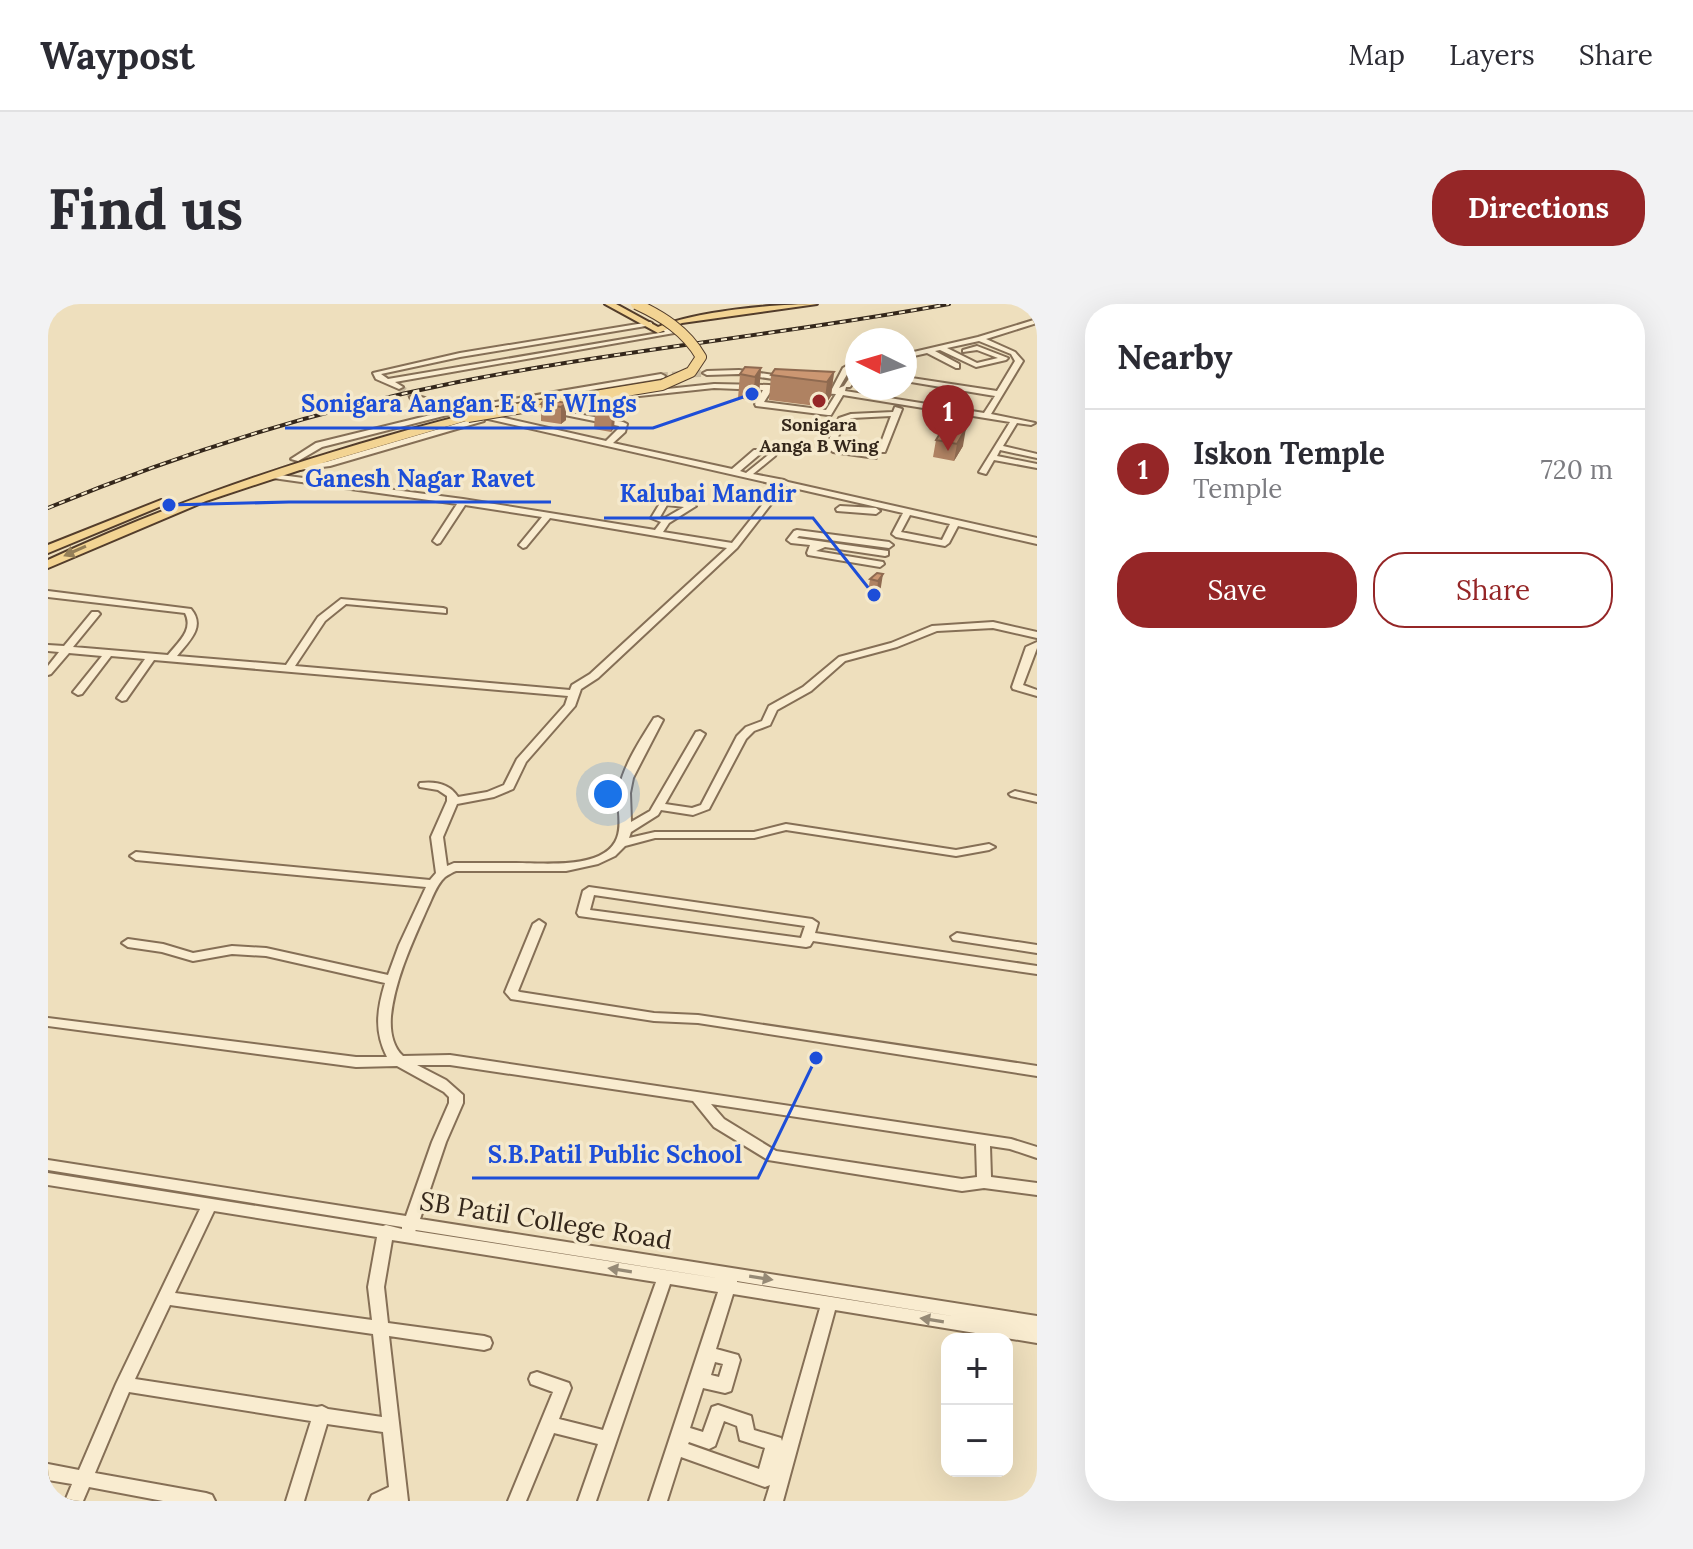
<!DOCTYPE html>
<meta charset="utf-8">
<style>
body{margin:0;font-family:Lora,serif;background:#f2f2f3;color:#2b2b33}
.controls{position:absolute;right:24px;bottom:24px;display:grid;overflow:hidden;border-radius:16px;box-shadow:0 8px 32px #0002}
.controls button{width:72px;height:72px;display:grid;place-items:center;padding:0;border:0;border-bottom:2px solid #e1e1e2;background:#fff;color:#2b2b33;font:40px sans-serif}
.compass{position:absolute;left:797px;top:24px;width:72px;height:72px;border-radius:50%;background:#fff;box-shadow:0 8px 32px #0002;rotate:275deg}
.you{position:absolute;left:560px;top:490px;width:28px;height:28px;margin:-20px;border:6px solid #fff;border-radius:50%;background:#1a73e8;box-shadow:0 0 0 12px #1a73e833}
.badge{display:grid;place-items:center;width:52px;height:52px;border-radius:50%;background:#952627;color:#fff;font-size:26px;font-weight:700}
.pin{position:absolute;translate:-50% -66px;filter:drop-shadow(0 2px 4px #0008)}
.pin::after{content:'';position:absolute;top:42px;width:28px;height:24px;background:inherit;clip-path:polygon(0 0,100% 0,50% 100%)}
.list{margin:0;padding:0;list-style:none}
h2{display:flex;justify-content:space-between;align-items:center;height:104px;margin:0;padding:0 32px;font-size:34px}
h2 small{font-size:26px;font-weight:400;color:#7c7c81}
.list li{display:grid;grid-template-columns:52px 1fr auto;gap:24px;align-items:center;box-sizing:border-box;height:120px;padding:0 32px;border-top:2px solid #e1e1e2}
.list b{display:block;font-size:30px;white-space:nowrap}
.list p{margin:0;font-size:26px;white-space:nowrap;color:#7c7c81}
.list em{font-size:26px;font-style:normal;color:#7c7c81}
.actions{display:flex;gap:16px;padding:24px 32px}
.actions a{flex:1;padding:18px 0;border:2px solid #952627;border-radius:32px;text-align:center;font-size:28px;color:#952627}
.actions .main{background:#952627;color:#fff}
.map{position:relative;flex:none;width:989px;height:1197px;overflow:hidden;border-radius:32px}
header{display:flex;align-items:center;gap:48px;box-sizing:border-box;height:112px;padding:0 40px;background:#fff;border-bottom:2px solid #e1e1e2}
header strong{font-size:38px}
nav{display:flex;gap:44px;margin-inline-start:auto;font-size:28px}
.intro{display:flex;align-items:center;justify-content:space-between;box-sizing:border-box;height:192px;padding:0 48px}
h1{margin:0;font-size:56px}
.button{padding:20px 36px;border-radius:32px;background:#952627;color:#fff;font-size:28px;font-weight:700}
main{display:flex;gap:48px;padding:0 48px}
aside{flex:1;background:#fff;border-radius:32px;box-shadow:0 8px 32px #0002}
.map>svg:first-child{display:block}
.lines{fill:none;stroke-linecap:round;stroke-linejoin:round}
.minor-tunnel{stroke:#c9ba9d;stroke-width:7;stroke-dasharray:7 4;stroke-linecap:butt}
.minor-casing{stroke:#856f56;stroke-width:4}
.major-casing{stroke:#533d2b;stroke-width:4}
.minor{fill:#f9ecd0;fill-rule:evenodd}
.major{fill:#f3d493;fill-rule:evenodd}
.rail-casing{stroke:#34271b;stroke-width:4}
.rail{stroke:#f5e9cc;stroke-width:2;stroke-dasharray:6;stroke-linecap:butt}
.major-bridge-casing{stroke:#533d2b;stroke-width:12;stroke-linecap:butt}
.major-bridge{stroke:#f3d493;stroke-width:10}
.wall{fill:#af8262}
.shaded-wall{fill:#8f6a50}
.building{fill:#cc9772;stroke:#8f6a50;stroke-width:2}
.oneway{fill:#947e57}
.oneway2{fill:#968a76}
.poi-dot{fill:#952627;stroke:#f5e9cc;stroke-width:3}
.labels{text-anchor:middle;dominant-baseline:central;stroke-width:7;stroke-linejoin:round;paint-order:stroke}
.far-poi-label{font-size:18px;font-weight:bold;fill:#34271b;stroke:#f5e9cc}
.near-street-label{font-size:26px;fill:#34271b;stroke:#f5e9cc}
.leader{fill:none;stroke:#1d4ed8;stroke-width:3}
.callout-dot{fill:#1d4ed8;stroke:#f5e9cc;stroke-width:3}
.callout-label{font-size:24px;text-anchor:middle;font-weight:bold;fill:#1d4ed8;stroke:#f5e9cc;stroke-width:7;stroke-linejoin:round;paint-order:stroke}
</style>
<header>
<strong>Waypost</strong>
<nav><a>Map</a><a>Layers</a><a>Share</a></nav>
</header>
<div class="intro"><h1>Find us</h1><a class="button">Directions</a></div>
<main>
<div class="map">
<svg width="989" height="1197" viewBox="0 0 989 1197">
<rect width="100%" height="100%" fill="#eedfbd"/>
<g class="lines">
<path class="minor-tunnel" d="M613,72L659,69
M351,83L366,93"/>
<defs>
<path id="minor" d="M989,15V19L938,35L967,48L975,57L943,110L987,119L983,121L969,119L955,142L989,150V154L952,146L949,152L989,160V164L946,156L938,170L931,168L962,118L795,91L783,111H780L708,102L707,100L715,86L666,84L582,93L578,91L582,89L666,80L721,81L743,85L739,87H723L716,98L778,106L788,90L769,89L765,87L769,85H784L795,64L809,56V61L801,67L791,84L796,82L806,67H809V74L802,83H798L797,87L936,109L947,92L857,77V73L949,87L967,57L963,50L931,37L899,44L929,59L950,54L929,46L915,48V46L929,42L960,54L958,56L928,63L892,46L887,47L911,60V64H908L879,49L857,54V50L930,33Z
M602,18L604,19V21L412,53L333,70L340,75L617,28L613,24L616,22L626,29L347,78L355,83L351,85L328,75L325,69L412,49Z
M691,66L739,73L743,75L739,77L691,70L659,71L655,69L659,67Z
M613,70L617,72L616,74L421,106L558,137L570,125L571,122L497,107L501,105L575,118L579,120L577,128L565,139L684,165L706,146H712V150L692,167L698,169L724,148L728,150L727,152L705,170L736,176L740,178L989,234V240L910,222L901,239L897,242L848,233L844,230L855,209L737,182L689,244L550,374L533,385L527,402L478,458L465,485L446,493L409,500L395,533L399,562L406,559C427,559 447,559 468,559C495,559 557,566 569,534C575,519 568,501 571,485C576,460 593,435 606,414L610,413L615,416L585,474L582,489L583,518L602,507L648,428L652,427L657,430L617,500L644,504L653,501L689,432L698,423L714,417L721,402L755,383L791,353L843,339L884,322L945,318L989,328V334L945,324L889,327L849,343L797,357L763,387L729,406L722,421L706,427L698,435L661,505L645,511L613,506L610,511L583,528L581,534L607,528H706L738,520L908,546L941,540L947,543L941,546L908,552L738,526L706,534H607L577,542L567,552L550,560L518,567H408C405,568 400,571 397,573C388,581 384,595 379,605C364,639 347,675 343,712C342,726 344,742 355,752L402,751L963,835L989,843V854L962,845L942,842L943,873L989,879V891L936,884L914,887L720,856L666,823L645,797L402,761H369L398,776L415,791V799L398,838L372,915L989,1012V1039L787,1006L735,1197H717L722,1181L717,1183L633,1153L619,1197H601L670,988L622,980L548,1197H530L550,1140L506,1129L478,1197H460L505,1088L483,1080L481,1075L483,1070L489,1068L521,1079L523,1084L511,1115L555,1126L608,978L344,936L336,983L340,1019L436,1032L442,1034L444,1039L442,1044L436,1046L341,1032L360,1197H321L324,1191L341,1183L335,1128L279,1120L256,1197H238L263,1117L81,1088L47,1169L158,1189L164,1191L167,1197H115L41,1183L35,1197H17L24,1180L0,1176V1160L31,1166L68,1080L152,905L0,881V869L335,922L338,921L354,925V923L0,866V856L358,912L384,838L401,799V793L396,788L349,762L308,763L0,722V714L308,753H339C326,727 329,706 337,679L218,652L184,650L145,657L114,648L80,643L74,639L80,635L115,640L145,649L184,642L218,644L340,671L351,641L378,583L88,556L82,552L88,548L382,576L388,569L383,533L399,497V492L390,486L372,483L371,481L372,479C387,477 402,480 410,493L439,488L456,481L469,455L517,401L520,392L106,356L78,396L74,397L69,394L97,355L63,352L34,390L30,391L25,388L54,352L21,349L3,370L0,371V362L11,348L0,347V341L16,342L44,308H50L52,310L25,343L120,351C130,338 146,326 137,309L0,293V287L143,305C158,323 141,337 129,352L238,361L270,313L293,295L395,304L398,305V309L298,300L277,317L247,362L522,386L524,381L542,370L679,244L502,214L478,243L475,244L471,241L494,213L417,201L392,239L389,240L385,237L409,200L225,174L221,172L225,170L415,195L607,226L613,218L603,214L614,196L617,195L644,199L648,202L621,219L615,228L684,239L730,181L436,114V117L282,162L250,166L246,164L250,162L278,158L432,113L411,108L274,143L250,157L243,155L268,139L403,106L363,95L362,93L366,91L412,104ZM619,201L636,203L617,214L612,213ZM862,211L902,220L894,236L853,228ZM663,800L928,840L929,873L914,875L728,847L676,815ZM166,907L329,933L320,983L324,1016L127,989ZM368,926L675,975L367,927ZM689,977L910,1013L689,978ZM685,990L772,1004L734,1137L733,1134L706,1126L703,1112L670,1101L664,1103L655,1128L642,1124L655,1084L677,1089L683,1087L692,1056L690,1051L668,1045ZM122,1001L325,1030L334,1113L280,1105L274,1102L269,1103L87,1075ZM667,1058L675,1060L671,1073L663,1071ZM676,1117L689,1122L692,1136L717,1144L711,1165L640,1140L641,1138L661,1145L667,1142Z
M847,103L854,105L837,148H817L813,146L817,144H831L843,112L804,114L797,117L786,142L788,144L828,150V154L785,148L778,142L791,114L803,110L845,108Z
M792,202L828,204L832,207L828,210L789,207L788,205Z
M749,226L841,238L845,241L841,244L751,232L749,234L840,247V251L837,252L777,243L768,247L835,258L836,260L832,263L760,251L759,249L762,241L743,239L739,236L746,227Z
M989,338V344L975,381L989,386V392L965,385L964,383L978,343Z
M967,487L989,492V498L963,492L961,490Z
M541,583L764,615L770,619L767,629L989,662V670L765,637L762,642L758,643L531,612L529,609L535,587ZM546,591L757,622L753,634L542,606Z
M491,616L497,620L470,687L472,688L606,709L650,711L989,762V772L650,719L606,717L463,695L457,688L485,620Z
M909,629L989,641V649L905,636L903,633Z"/>
<path id="major" d="M557,0H568L610,23C650,7 726,0 769,0L634,19L610,29Z
M420,110L424,111V115L264,162L158,197L0,264V256C135,193 276,147 420,110Z
M113,196L123,198L0,249V241Z"/>
</defs>
<use href="#minor" class="minor-casing"/>
<use href="#major" class="major-casing"/>
<use href="#minor" class="minor"/>
<use href="#major" class="major"/>
<defs>
<path id="rail" d="M0,204C133,149 269,106 410,78C573,46 738,30 901,0"/>
</defs>
<use href="#rail" class="rail-casing"/>
<use href="#rail" class="rail"/>
<defs>
<path id="major-bridge" d="M420,113L614,81L643,68L653,53C638,27 614,12 588,0"/>
</defs>
<use href="#major-bridge" class="major-bridge-casing"/>
<use href="#major-bridge" class="major-bridge"/>
</g>
<path class="wall" d="M713,64L711,89L705,97L690,94L692,70Z
M786,68L783,92L776,103L721,96L723,71Z
M518,99V116L513,120L493,117V100Z
M567,107L566,124L563,128L546,125L547,108Z
M897,121L915,142L906,157L885,153L888,136Z
M829,269L832,289L828,296L819,294L822,275Z"/>
<path class="shaded-wall" d="M713,64L711,89L705,97L707,73Z
M786,68L783,92L776,103L779,78Z
M518,99V116L513,120V103Z
M567,107L566,124L563,128L564,111Z
M918,124L915,142L906,157L909,140Z
M835,270L832,289L828,296L830,277Z"/>
<path class="building" d="M697,63L713,64L707,73L692,70Z
M727,65L786,68L779,78L723,71Z
M497,95L518,99L513,103L493,100Z
M549,104L567,107L564,111L547,108Z
M897,121L918,124L909,140L888,136Z
M829,269L835,270L830,277L822,275Z"/>
<defs><path id="oneway-solid" d="M-6-.8H1V-3.2L6.5 0L1 3.2V.8H-6Z" transform="scale(2)"/></defs>
<use class="oneway" href="#oneway-solid" transform="translate(27 247) rotate(156)"/>
<g class="oneway2">
<use href="#oneway-solid" transform="translate(572 966) rotate(-171)"/>
<use href="#oneway-solid" transform="translate(713 974) rotate(9)"/>
<use href="#oneway-solid" transform="translate(884 1016) rotate(-171)"/>
</g>
<circle class="poi-dot" cx="771" cy="97" r="8"/>
<g class="labels">
<g class="far-poi-label">
<text x="771" y="120">Sonigara<tspan x="771" dy="21">Aanga B Wing</tspan></text>
</g>
<g class="near-street-label">
<text transform="translate(498 916) rotate(9)">SB Patil College Road</text>
</g>
</g>
<path class="leader" d="M704 90L605 124H237M121 201L241 198H503M826 291L765 214H556M768 754L710 874H424"/>
<g class="callout-dot">
<circle cx="704" cy="90" r="8"/>
<circle cx="121" cy="201" r="8"/>
<circle cx="826" cy="291" r="8"/>
<circle cx="768" cy="754" r="8"/>
</g>
<g class="callout-label">
<text x="421" y="108">Sonigara Aangan E &amp; F WIngs</text>
<text x="372" y="183">Ganesh Nagar Ravet</text>
<text x="660" y="198">Kalubai Mandir</text>
<text x="567" y="859">S.B.Patil Public School</text>
</g>
</svg>
<div class="controls">
<button>+</button>
<button>−</button>
</div>
<svg class="compass" viewBox="-18 -18 36 36"><path d="M0-13l5 13h-10z" fill="#e53935"/><path d="M0 13l5-13h-10z" fill="#7c7c81"/></svg>
<div class="you"></div>
<div class="pin badge" style="left:900px;top:147px">1</div>
</div>
<aside>
<h2>Nearby<small></small></h2>
<ul class="list">
<li><span class="badge">1</span><div><b>Iskon Temple</b><p>Temple</p></div><em>720 m</em></li>
</ul>
<div class="actions"><a class="main">Save</a><a>Share</a></div>
</aside>
</main>
